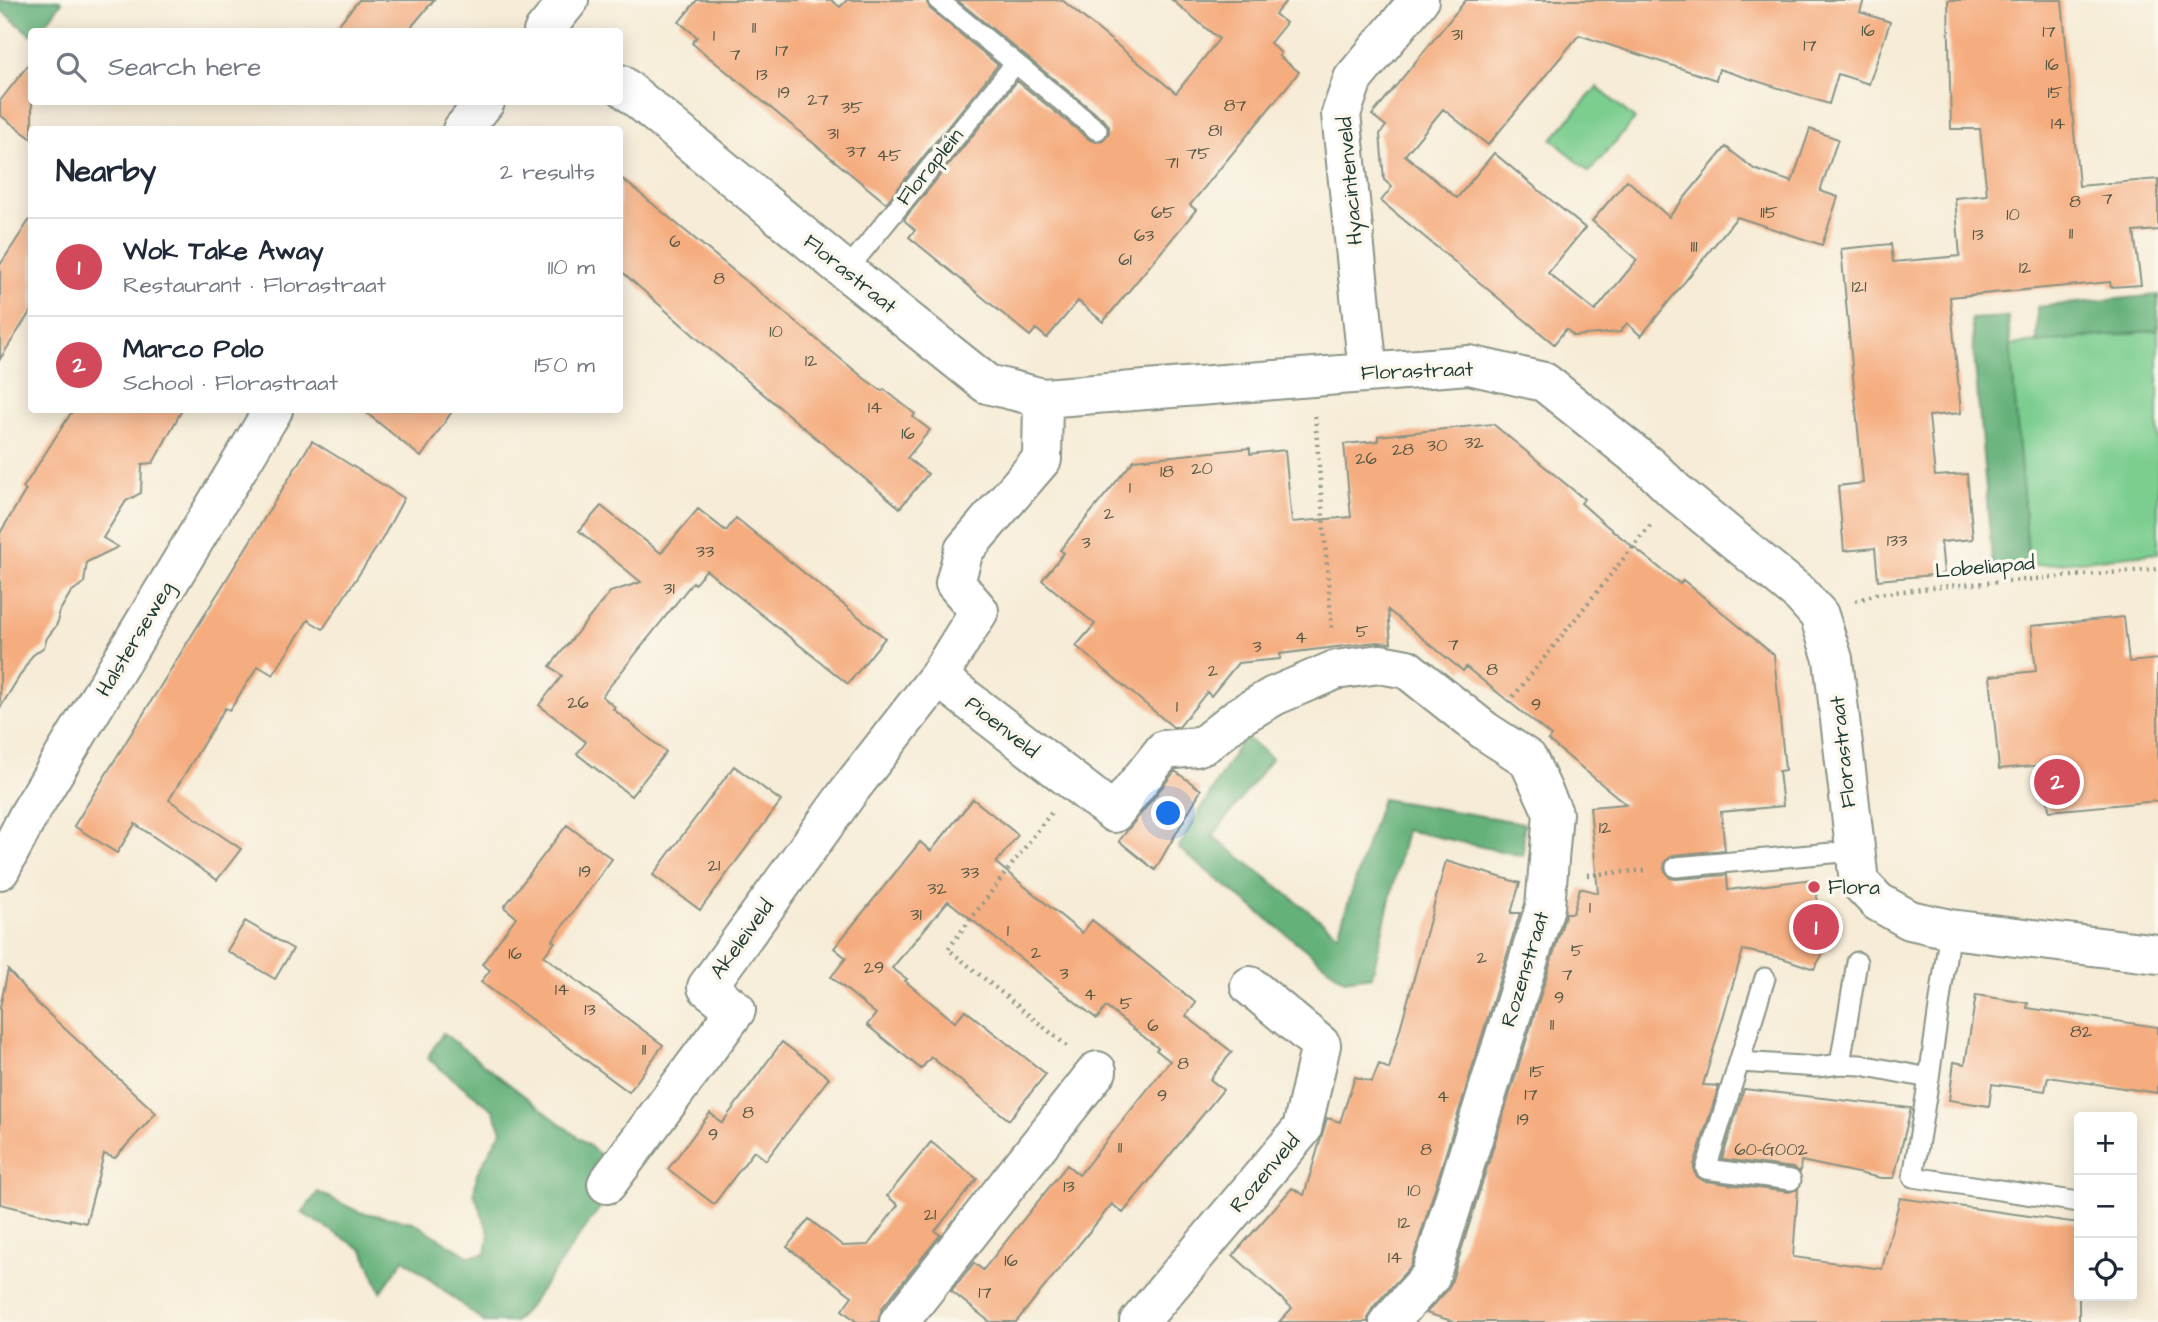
<!DOCTYPE html>
<meta charset="utf-8">
<style>
body{margin:0;font-family:"Architects Daughter",sans-serif;background:#f2f2f3;color:#1f2937}
.controls{position:absolute;right:21px;bottom:21px;display:grid;overflow:hidden;border-radius:7px;box-shadow:0 4px 18px #0003}
.controls button{width:63px;height:63px;display:grid;place-items:center;padding:0;border:0;border-bottom:2px solid #e0e1e3;background:#fff;color:#1f2937;font:35px sans-serif}
.you{position:absolute;left:1169px;top:814px;width:24px;height:24px;margin:-18px;border:5px solid #fff;border-radius:50%;background:#1a73e8;box-shadow:0 0 0 10px #1a73e833}
.badge{display:grid;place-items:center;width:46px;height:46px;border-radius:50%;background:#d1495b;color:#fff;font-size:23px;font-weight:700}
.pin{position:absolute;translate:-50% -50%;border:4px solid #fff;box-shadow:0 2px 7px #0006}
.list{margin:0;padding:0;list-style:none}
h2{display:flex;justify-content:space-between;align-items:center;height:91px;margin:0;padding:0 28px;font-size:30px}
h2 small{font-size:23px;font-weight:400;color:#747a83}
.list li{display:grid;grid-template-columns:46px 1fr auto;gap:21px;align-items:center;box-sizing:border-box;height:98px;padding:0 28px;border-top:2px solid #e0e1e3}
.list b{display:block;font-size:26px;white-space:nowrap}
.list p{margin:0;font-size:23px;white-space:nowrap;color:#747a83}
.list em{font-size:23px;font-style:normal;color:#747a83}
.icon{flex:none;width:38px;height:38px;fill:none;stroke:currentColor;stroke-width:2;stroke-linecap:round;stroke-linejoin:round}
.map{position:relative;flex:none;width:2158px;height:1322px;overflow:hidden}
.search{position:absolute;background:#fff;box-shadow:0 4px 18px #0003;left:28px;top:28px;width:595px;height:77px;display:flex;align-items:center;gap:18px;box-sizing:border-box;padding:0 24px;border-radius:7px;color:#747a83;font-size:26px}
.panel{position:absolute;background:#fff;box-shadow:0 4px 18px #0003;left:28px;top:126px;width:595px;height:287px;border-radius:7px}
.map>svg:first-child{display:block}
.green{fill:#7cce8f;stroke:#4e8662;stroke-width:2}
.forest{fill:#65b17a;stroke:#427757;stroke-width:2}
.building{fill:#f5ac7e}
.lines{fill:none;stroke-linecap:round;stroke-linejoin:round}
.lane-casing{stroke:#8a9486;stroke-width:23}
.street-casing{stroke:#8a9486;stroke-width:42}
.path{stroke:#8a9486;stroke-width:4.5;stroke-dasharray:2 5;stroke-linecap:butt}
.lane{stroke:#fff;stroke-width:19}
.street{stroke:#fff;stroke-width:38}
.poi-dot{fill:#d1495b;stroke:#fbf7ec;stroke-width:2.5}
.labels{text-anchor:middle;dominant-baseline:central;stroke-width:7;stroke-linejoin:round;paint-order:stroke}
.number-label{font-size:18px;fill:#545946}
.street-label{font-size:21px;fill:#1f3d34;stroke:#fbf7ec}
.poi-label{font-size:21px;fill:#1f3d34;stroke:#fbf7ec;text-anchor:start}
</style>
<div class="map">
<svg width="2158" height="1322" viewBox="0 0 2158 1322">
<rect width="100%" height="100%" fill="#fbf7ec"/>
<filter id="ink" filterUnits="userSpaceOnUse"><feTurbulence type="fractalNoise" baseFrequency=".0143" numOctaves="2"/><feDisplacementMap in="SourceGraphic" scale="14" xChannelSelector="R" yChannelSelector="G"/><feConvolveMatrix kernelMatrix="1 2 1 2 8 2 1 2 1" color-interpolation-filters="sRGB"/></filter>
<filter id="wash" filterUnits="userSpaceOnUse"><feTurbulence type="fractalNoise" baseFrequency=".00686" numOctaves="4" result="noise"/><feDisplacementMap in="SourceGraphic" scale="28" xChannelSelector="R" yChannelSelector="G"/><feGaussianBlur stdDeviation="1.57" result="paint"/><feColorMatrix in="noise" values="0 0 0 0 0 0 0 0 0 0 0 0 0 0 0 0 0 1.4 0 .05"/><feComposite in="paint" operator="in"/></filter>
<g filter="url(#wash)">
<rect width="100%" height="100%" fill="#f6ecd7"/>
<path class="green" d="M1597,87L1635,119L1589,172L1552,139Z
M2158,330V553L2029,566L2010,345Z"/>
<path class="forest" d="M0,0H60L62,2L40,31L32,32L31,35L0,9Z
M2158,295V330L2037,343V307Z
M2008,317L2029,566L1993,569L1971,319Z
M1244,736L1272,758L1213,836L1338,934L1382,799L1524,823L1523,856L1406,830L1372,976L1344,980L1178,848Z
M443,1033L606,1159L604,1202L530,1305L514,1322H484L404,1259L381,1292L363,1250L302,1213L318,1192L359,1212L413,1222L468,1256L486,1254L489,1233L474,1193L477,1173L502,1130L493,1110L427,1058Z"/>
<g id="blocks">
<path class="building" d="M359,0H434L407,32H332Z
M697,0H831L840,7L847,0H926L930,9L998,65L886,203L692,43L697,37L679,22Z
M957,0H1062L1176,93L1219,39L1172,0H1287L1275,14L1286,23L1270,43L1281,53L1279,56L1299,72L1190,205L1196,210L1103,322L1078,301L1047,338L1036,329L1030,336L909,237L915,230L904,220L905,218L1017,81L1090,140L1096,142L1102,141L1109,133V126L1105,121Z
M1466,0H1864L1860,12L1890,22L1869,84L1838,74L1829,104L1719,69L1716,80L1579,35L1488,145L1443,109L1405,155L1457,198L1494,153L1535,187L1585,228L1548,273L1595,311L1637,260L1592,221L1627,180L1669,217L1726,147L1754,169L1792,182L1810,129L1838,139L1820,191L1838,197L1822,245L1737,217L1641,336L1627,323L1620,332L1574,336L1566,329L1554,344L1381,201L1392,187L1384,180L1380,134L1386,126L1372,115Z
M1948,0H2062L2079,186L2158,179V230L2134,232L2141,285L2111,287L2110,282L1950,297L1961,413L1929,416L1935,476L1967,474L1973,539L1941,542L1944,574L1878,580L1875,548L1844,551L1838,486L1863,483L1841,249L1891,244L1893,262L1960,256L1955,198L1987,195L1980,129H1951Z
M32,60V139L0,115V101Z
M620,177L865,379L882,391L884,389L915,414L913,417L930,430L907,458L928,474L900,508L706,346L620,270Z
M32,216V309L0,359V265Z
M73,410H182L153,463L142,464L141,493L126,501L103,538L118,547L87,562L84,583L71,592L58,614L59,619L56,626L47,638L44,647L32,656L0,708V533L26,490L23,488Z
M363,410H453L421,457Z
M1493,424L1584,499L1581,503L1607,526L1680,584L1683,580L1774,655L1785,770L1779,771L1783,806L1721,812L1725,850L1674,855L1665,861L1664,869L1670,878L1676,879L1727,875L1728,890L1813,879L1822,920L1824,952L1814,969L1782,958L1743,950L1703,1085L1719,1086L1694,1165V1172L1698,1178L1704,1181L1789,1192L1798,1189L1793,1257L1882,1269L1900,1198L2079,1223V1322H1455L1426,1313L1446,1292L1451,1283L1566,913H1573L1580,888L1598,893L1590,807L1626,804L1548,740L1551,736L1513,705L1466,667L1463,671L1388,610L1391,643L1377,642L1280,654V659L1238,663L1211,696L1207,692L1179,727H1173L1076,646L1095,624L1042,580L1064,553L1060,550L1134,460L1250,448V454L1285,450L1292,522L1351,517L1344,444L1378,441V436Z
M312,441L404,498L381,541L323,629L308,620L273,675L258,666L230,710L225,708L169,800L241,849L217,880L135,824L117,853L74,826Z
M601,506L661,553L698,509L726,531L736,518L885,638L848,684L706,570L695,584L693,582L602,696L615,707L613,709L666,752L631,796L577,754L586,742L539,705L562,676L550,666L610,592L641,582L579,531Z
M2124,617L2129,662L2158,659V801L2049,811L2045,765L1999,769L1990,676L2036,671L2031,626Z
M734,766L781,801L700,910L653,875Z
M1175,771L1201,790L1155,870L1119,841Z
M973,799L1018,835L996,863L1082,933L1092,920L1196,1003L1186,1016L1232,1052L1210,1079L1223,1090L1123,1213L1112,1204L1016,1322H990L951,1291L974,1263L983,1270L1067,1165L1079,1175L1170,1061L1156,1050L1158,1048L1106,1007L1097,1019L948,901L892,968L907,979L905,981L955,1022L965,1010L1046,1074L1009,1120L931,1057L921,1069L867,1025L876,1014L831,977L846,958L834,948L920,842L931,851Z
M567,825L612,859L552,941L555,942L544,956L663,1045L629,1092L481,982L490,970L482,964L516,917L504,907Z
M1446,861L1520,883L1511,913H1520L1411,1266L1373,1307L1368,1317V1322H1279L1292,1308L1233,1255L1292,1188L1304,1195L1327,1118L1340,1122L1355,1077L1372,1082L1379,1064L1389,1069Z
M245,921L293,949L275,979L227,951Z
M8,970L38,1004L156,1113L115,1158L104,1154L86,1223L70,1219V1221L0,1204V1007Z
M1976,995L2028,1003L2027,1008L2158,1027V1093L2048,1077L2045,1091L1992,1084L1989,1106L1949,1100L1954,1062L1965,1064Z
M782,1042L829,1078L766,1160L754,1151L714,1204L668,1169L710,1113L722,1123Z
M1744,1089L1911,1108L1894,1178H1881L1801,1161L1800,1172L1793,1168L1722,1159Z
M931,1142L977,1179L935,1231L940,1235L882,1308L878,1322H857L842,1310L852,1296L787,1247L809,1219L843,1246L868,1245L898,1205L887,1196Z"/>
</g>
</g>
<g filter="url(#ink)">
<use href="#blocks" fill-opacity="0" stroke="#8a9486" stroke-width="2"/>
<g class="lines">
<defs>
<path id="lane" d="M938,0L1097,130
M846,271L1015,64
M1676,867L1854,851
M1765,978L1706,1169L1791,1180
M1739,1062L1818,1067L1840,1064L1861,1065L1929,1078L1950,929
M1840,1064L1857,962
M1929,1078L1913,1177L2079,1202"/>
<path id="street" d="M543,32L569,0
M620,84L846,271L987,384L1043,398L1469,365L1544,382L1649,466L1676,492L1800,594L1819,615L1833,659L1859,882L1878,902L1910,920L1950,929L2158,954
M462,130L485,102
M1368,372L1341,114L1353,79L1419,0
M938,677L979,611L955,583L964,550L1042,459L1043,398
M0,870L29,814L273,410
M607,1184L736,1010L707,987L852,787L938,677L1114,813L1164,750L1196,747L1206,743L1238,717L1274,696L1335,670L1380,664L1407,669L1485,731L1528,759L1553,813L1545,907L1430,1277L1389,1322
M899,1322L1097,1071
M1139,1322L1302,1129L1321,1045L1250,986"/>
</defs>
<use href="#lane" class="lane-casing"/>
<use href="#street" class="street-casing"/>
<path class="path" d="M1315,416L1332,630
M1856,601L1876,594L1949,586L2158,569
M1509,702L1652,523
M1051,813L948,949L1067,1046
M1587,875L1648,870"/>
<use href="#lane" class="lane"/>
<use href="#street" class="street"/>
</g>
</g>
<circle class="poi-dot" cx="1814" cy="887" r="7"/>
<g class="labels">
<g class="number-label">
<text x="754" y="27">11</text>
<text x="1868" y="30">16</text>
<text x="2049" y="31">17</text>
<text x="1457" y="34">31</text>
<text x="714" y="35">1</text>
<text x="1810" y="45">17</text>
<text x="782" y="50">17</text>
<text x="735" y="54">7</text>
<text x="2052" y="64">16</text>
<text x="762" y="74">13</text>
<text x="784" y="92">19</text>
<text x="2055" y="92">15</text>
<text x="818" y="99">27</text>
<text x="1235" y="105">87</text>
<text x="852" y="107">35</text>
<text x="2058" y="123">14</text>
<text x="1215" y="130">81</text>
<text x="833" y="133">31</text>
<text x="856" y="151">37</text>
<text x="1198" y="153">75</text>
<text x="889" y="155">45</text>
<text x="1172" y="162">71</text>
<text x="2107" y="198">7</text>
<text x="2075" y="201">8</text>
<text x="1163" y="212">65</text>
<text x="1769" y="212">115</text>
<text x="2013" y="214">10</text>
<text x="2071" y="233">11</text>
<text x="1978" y="234">13</text>
<text x="1144" y="235">63</text>
<text x="675" y="241">6</text>
<text x="1694" y="246">111</text>
<text x="1125" y="259">61</text>
<text x="2025" y="267">12</text>
<text x="719" y="278">8</text>
<text x="1859" y="286">121</text>
<text x="776" y="331">10</text>
<text x="811" y="360">12</text>
<text x="875" y="407">14</text>
<text x="908" y="433">16</text>
<text x="1474" y="442">32</text>
<text x="1437" y="445">30</text>
<text x="1403" y="449">28</text>
<text x="1366" y="458">26</text>
<text x="1202" y="468">20</text>
<text x="1167" y="471">18</text>
<text x="1130" y="487">1</text>
<text x="1109" y="513">2</text>
<text x="1897" y="540">133</text>
<text x="1086" y="542">3</text>
<text x="705" y="551">33</text>
<text x="669" y="588">31</text>
<text x="1362" y="631">5</text>
<text x="1301" y="637">4</text>
<text x="1453" y="644">7</text>
<text x="1257" y="646">3</text>
<text x="1492" y="669">8</text>
<text x="1213" y="670">2</text>
<text x="578" y="702">26</text>
<text x="1536" y="704">9</text>
<text x="1177" y="706">1</text>
<text x="1605" y="827">12</text>
<text x="714" y="865">21</text>
<text x="585" y="871">19</text>
<text x="970" y="872">33</text>
<text x="937" y="888">32</text>
<text x="1590" y="907">1</text>
<text x="916" y="914">31</text>
<text x="1008" y="930">1</text>
<text x="1577" y="950">5</text>
<text x="1036" y="952">2</text>
<text x="515" y="953">16</text>
<text x="1482" y="957">2</text>
<text x="874" y="967">29</text>
<text x="1064" y="973">3</text>
<text x="1567" y="974">7</text>
<text x="562" y="989">14</text>
<text x="1090" y="994">4</text>
<text x="1559" y="997">9</text>
<text x="1126" y="1003">5</text>
<text x="590" y="1009">13</text>
<text x="1552" y="1024">11</text>
<text x="1153" y="1025">6</text>
<text x="2081" y="1031">82</text>
<text x="644" y="1049">11</text>
<text x="1183" y="1063">8</text>
<text x="1537" y="1071">15</text>
<text x="1531" y="1094">17</text>
<text x="1162" y="1095">9</text>
<text x="1443" y="1096">4</text>
<text x="748" y="1112">8</text>
<text x="1523" y="1119">19</text>
<text x="713" y="1134">9</text>
<text x="1120" y="1147">11</text>
<text x="1426" y="1149">8</text>
<text x="1771" y="1149">60-G002</text>
<text x="1069" y="1186">13</text>
<text x="1414" y="1190">10</text>
<text x="930" y="1214">21</text>
<text x="1404" y="1222">12</text>
<text x="1395" y="1257">14</text>
<text x="1011" y="1260">16</text>
<text x="985" y="1292">17</text>
</g>
<g class="street-label">
<text transform="translate(930 167) rotate(-51)">Floraplein</text>
<text transform="translate(1350 181) rotate(-95)">Hyacintenveld</text>
<text transform="translate(850 274) rotate(39)">Florastraat</text>
<text transform="translate(1417 371) rotate(-2)">Florastraat</text>
<text transform="translate(1985 567) rotate(-5)">Lobeliapad</text>
<text transform="translate(135 639) rotate(-59)">Halsterseweg</text>
<text transform="translate(1002 727) rotate(38)">Pioenveld</text>
<text transform="translate(1843 752) rotate(-96)">Florastraat</text>
<text transform="translate(742 939) rotate(-54)">Akeleiveld</text>
<text transform="translate(1525 969) rotate(-73)">Rozenstraat</text>
<text transform="translate(1265 1173) rotate(-50)">Rozenveld</text>
</g>
<g class="poi-label">
<text x="1828" y="887">Flora</text>
</g>
</g>
</svg>
<div class="controls">
<button>+</button>
<button>−</button>
<button><svg class="icon" aria-label="locate" viewBox="0 0 24 24"><circle cx="12" cy="12" r="6"/><path d="M12 2v4M12 18v4M2 12h4M18 12h4"/></svg></button>
</div>
<div class="you"></div>
<div class="pin badge" style="left:1816px;top:927px">1</div>
<div class="pin badge" style="left:2057px;top:782px">2</div>
<div class="search"><svg class="icon" aria-label="search" viewBox="0 0 24 24"><circle cx="10" cy="10" r="6"/><path d="M15 15l6 6"/></svg>Search here</div>
<section class="panel">
<h2>Nearby<small>2 results</small></h2>
<ul class="list">
<li><span class="badge">1</span><div><b>Wok Take Away</b><p>Restaurant · Florastraat</p></div><em>110 m</em></li>
<li><span class="badge">2</span><div><b>Marco Polo</b><p>School · Florastraat</p></div><em>150 m</em></li>
</ul>
</section>
</div>
